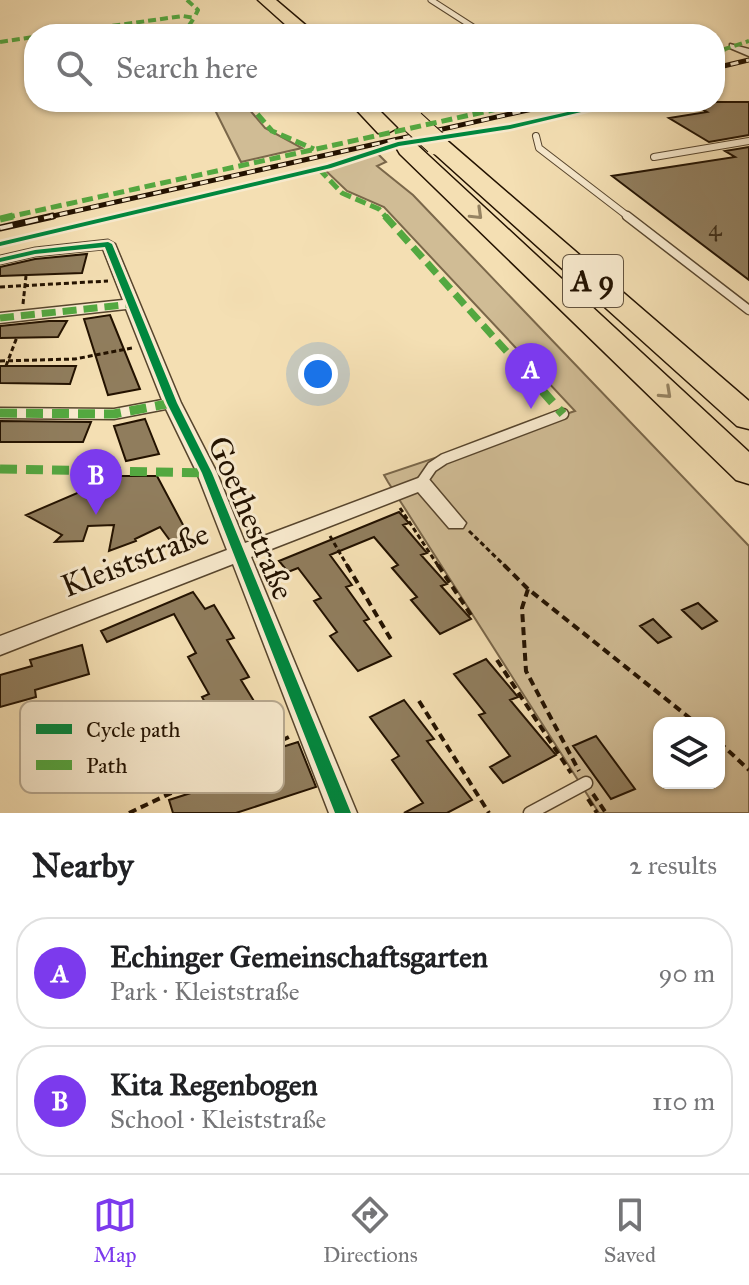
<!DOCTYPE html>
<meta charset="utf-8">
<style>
body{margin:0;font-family:"IM FELL Great Primer",serif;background:#f2f2f2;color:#202124}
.controls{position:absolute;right:24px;bottom:24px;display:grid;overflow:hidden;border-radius:16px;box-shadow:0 2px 6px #0004}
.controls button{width:72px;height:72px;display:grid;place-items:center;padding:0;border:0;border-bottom:2px solid #e0e0e0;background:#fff;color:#202124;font:40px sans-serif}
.you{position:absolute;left:318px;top:374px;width:28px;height:28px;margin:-20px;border:6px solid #fff;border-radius:50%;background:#1a73e8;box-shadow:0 0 0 12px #1a73e833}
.badge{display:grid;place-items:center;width:52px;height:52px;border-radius:50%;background:#7c3aed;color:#fff;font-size:26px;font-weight:700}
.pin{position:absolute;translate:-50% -66px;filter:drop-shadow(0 2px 4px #0008)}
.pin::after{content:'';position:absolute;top:42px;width:28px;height:24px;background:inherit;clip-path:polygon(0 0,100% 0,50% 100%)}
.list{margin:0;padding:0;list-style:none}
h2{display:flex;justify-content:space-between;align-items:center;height:104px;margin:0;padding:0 32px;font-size:34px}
h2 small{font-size:26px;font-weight:400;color:#757577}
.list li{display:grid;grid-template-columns:52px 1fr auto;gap:24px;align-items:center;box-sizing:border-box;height:112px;margin:0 16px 16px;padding:0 16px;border:2px solid #e0e0e0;border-radius:32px}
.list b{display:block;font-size:30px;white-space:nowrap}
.list p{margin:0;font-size:26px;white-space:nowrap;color:#757577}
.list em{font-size:26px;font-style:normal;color:#757577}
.icon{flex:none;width:44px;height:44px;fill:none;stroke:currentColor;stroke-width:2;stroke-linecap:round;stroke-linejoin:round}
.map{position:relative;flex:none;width:749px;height:813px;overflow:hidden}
.search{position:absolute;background:#fff;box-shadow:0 2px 6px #0004;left:24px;right:24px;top:24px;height:88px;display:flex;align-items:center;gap:20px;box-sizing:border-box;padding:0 28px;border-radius:32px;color:#757577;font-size:30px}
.sheet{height:360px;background:#fff}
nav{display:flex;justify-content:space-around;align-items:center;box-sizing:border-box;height:112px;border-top:2px solid #e0e0e0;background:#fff;font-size:22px;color:#757577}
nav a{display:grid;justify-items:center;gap:4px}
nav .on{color:#7c3aed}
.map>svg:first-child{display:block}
.green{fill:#d0bc95;stroke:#7a674a;stroke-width:2;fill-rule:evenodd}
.building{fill:#907d5d;stroke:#231200;stroke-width:2}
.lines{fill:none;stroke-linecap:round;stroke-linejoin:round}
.lane-far4-casing{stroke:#57452d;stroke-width:7}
.lane-far3-casing{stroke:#57452d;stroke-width:8}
.lane-far2-casing{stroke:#57452d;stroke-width:11}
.lane-far1-casing{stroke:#57452d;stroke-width:13}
.lane-casing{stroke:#57452d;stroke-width:15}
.street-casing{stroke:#57452d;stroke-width:3}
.highway-casing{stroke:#231200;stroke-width:3}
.path-far1{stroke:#231200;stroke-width:3;stroke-dasharray:5 3;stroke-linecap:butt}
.path{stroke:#231200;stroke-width:4;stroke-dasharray:8 5;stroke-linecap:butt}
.lane-far4{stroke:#f8eace;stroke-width:5}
.lane-far3{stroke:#f8eace;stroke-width:6}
.lane-far2{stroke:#f8eace;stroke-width:8}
.lane-far1{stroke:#f8eace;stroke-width:10}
.lane{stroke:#f8eace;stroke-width:12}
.street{fill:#f8eace;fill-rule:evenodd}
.highway{fill:#f4dfb3;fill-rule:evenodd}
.rail-far1-casing{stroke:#231200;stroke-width:5}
.rail-casing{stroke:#231200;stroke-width:7}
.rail-far1{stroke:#f8eace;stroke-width:3;stroke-dasharray:8;stroke-linecap:butt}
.rail{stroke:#f8eace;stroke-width:4;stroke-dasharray:13;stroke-linecap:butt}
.highway-bridge-casing{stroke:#231200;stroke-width:25;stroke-linecap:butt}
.highway-bridge{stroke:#f4dfb3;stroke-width:23}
.quiet-far3{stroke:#53a840;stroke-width:4;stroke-dasharray:8 4;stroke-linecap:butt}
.quiet-far2{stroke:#53a840;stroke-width:5;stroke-dasharray:11 5;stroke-linecap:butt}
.quiet-far1{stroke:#53a840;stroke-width:7;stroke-dasharray:14 7;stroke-linecap:butt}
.quiet{stroke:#53a840;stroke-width:9;stroke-dasharray:17 9;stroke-linecap:butt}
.cycleway-casing{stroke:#f8eace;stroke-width:5}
.cycleway{fill:#00873e;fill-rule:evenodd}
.oneway{stroke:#968362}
.labels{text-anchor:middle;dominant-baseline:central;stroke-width:6;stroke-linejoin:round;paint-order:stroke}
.far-number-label{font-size:24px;fill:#3e2d17}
.shield{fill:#f8eace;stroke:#63533e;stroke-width:2}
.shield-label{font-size:30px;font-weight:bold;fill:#231200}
.street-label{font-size:32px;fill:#231200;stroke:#f8eace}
.key{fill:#f8eace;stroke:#b8a990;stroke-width:2}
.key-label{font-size:22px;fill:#231200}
</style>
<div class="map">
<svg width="749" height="813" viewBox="0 0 749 813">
<rect width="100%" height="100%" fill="#f4dfb3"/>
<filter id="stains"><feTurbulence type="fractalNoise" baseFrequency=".0025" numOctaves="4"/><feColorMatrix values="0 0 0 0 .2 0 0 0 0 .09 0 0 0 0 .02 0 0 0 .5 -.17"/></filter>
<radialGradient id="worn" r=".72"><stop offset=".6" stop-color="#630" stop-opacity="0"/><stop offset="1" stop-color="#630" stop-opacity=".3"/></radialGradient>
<path class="green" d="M211,102H243L265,128L302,148L241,162Z
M378,154L386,162L377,166L413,195L749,546V813H599L388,482L384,475L575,411L384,207L347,191L325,170ZM659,723H719V783H659Z"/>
<path class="building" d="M690,102H749V135L709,142L669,118L707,112Z
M749,147V280L612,176L735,157L725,151Z
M87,254L82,273L0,276V267L35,259Z
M110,315L140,389L108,395L84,319Z
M49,321H67L58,337L0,338V326Z
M0,366H76L70,384L0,383Z
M145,419L159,454L126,461L114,426Z
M0,421L91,422L83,442H0Z
M117,476H157L190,538L174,546L160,527L135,539L136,541L109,551L114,525L88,526L83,541L55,542L62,535L26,515Z
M399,512L409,523L403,525L427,553L421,555L447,584L441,586L471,619L440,634L411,600L417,597L392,568L398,565L374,537L330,555L352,585L346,587L369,619L364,621L391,656L358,671L330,636L337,632L314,601L321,598L298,568L288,572L279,561Z
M193,592L205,609L214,605L234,638L227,640L249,677L241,680L265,719L225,737L202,697L209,694L188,657L196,653L174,614L107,642L101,631Z
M698,603L717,621L702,629L682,610Z
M653,619L671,637L658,643L640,626Z
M82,645L89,674L35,690L36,697L0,707V675L32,666L30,660Z
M486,659L518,697L510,700L556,755L503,783L490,767L510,756L479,715L485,713L454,674Z
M404,700L434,739L427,741L472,800L447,813H404L423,803L392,760L399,756L370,717Z
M596,736L635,789L611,799L573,746Z
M298,742L316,787L236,813H173L169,800L225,782L223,775L279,758L276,749Z"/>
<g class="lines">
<defs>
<path id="lane-far4" d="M431,0L484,34"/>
<path id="lane-far3" d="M536,136L539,148L630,218
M654,157L749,141"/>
<path id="lane-far2" d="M627,216L749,310"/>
<path id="lane-far1" d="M421,483L432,467L444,459L563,414"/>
<path id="lane" d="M530,813L586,783"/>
<path id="street" d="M730,44L749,49V56L730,48Z
M108,240L115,244L181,403L217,473L245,543L421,477L428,478L466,523L463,528H449L418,492L251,557L357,813H329L233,564L0,655V636L227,550L197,473L166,409L114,419L0,418V408L114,409L162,400L126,309L0,323V313L123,300L103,249L35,256L0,264V256L35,248Z"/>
<path id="highway" d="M258,0H276L316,34H296Z
M349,102H371L397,128L386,134L378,133Z
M436,136L444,138L749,401V429L737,426L428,148L425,143L428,138Z
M408,142L416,144L749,452V484L736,480L400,154L397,149L400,144Z"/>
</defs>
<use href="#lane-far4" class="lane-far4-casing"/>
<use href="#lane-far3" class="lane-far3-casing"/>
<use href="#lane-far2" class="lane-far2-casing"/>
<use href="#lane-far1" class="lane-far1-casing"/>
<use href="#lane" class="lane-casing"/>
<use href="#street" class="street-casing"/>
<use href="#highway" class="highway-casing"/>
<path class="path-far1" d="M0,287L108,281
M23,304L26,276
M0,361L75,359L132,348
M6,366L17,337
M400,508L439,567
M469,531L506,567
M330,536L348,567"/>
<path class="path" d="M347,565L393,643
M438,565L471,615
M504,565L528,589L696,723
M528,589L522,608L526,671L579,771
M497,660L571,773
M419,701L489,813
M719,742L749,770
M593,794L606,813
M588,799L597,813
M129,813L291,736"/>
<use href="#lane-far4" class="lane-far4"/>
<use href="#lane-far3" class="lane-far3"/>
<use href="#lane-far2" class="lane-far2"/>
<use href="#lane-far1" class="lane-far1"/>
<use href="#lane" class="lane"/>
<use href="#street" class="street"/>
<use href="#highway" class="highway"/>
<defs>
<path id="rail-far1" d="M715,68L749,60
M44,218L564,102"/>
<path id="rail" d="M0,228L53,216"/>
</defs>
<use href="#rail-far1" class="rail-far1-casing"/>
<use href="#rail" class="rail-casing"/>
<use href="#rail-far1" class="rail-far1"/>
<use href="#rail" class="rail"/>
<defs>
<path id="highway-bridge" d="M413,122L436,143"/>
</defs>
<use href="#highway-bridge" class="highway-bridge-casing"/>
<use href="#highway-bridge" class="highway-bridge"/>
<path class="quiet-far3" d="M187,0L198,10L194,18
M53,34L183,16L194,18L186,30L189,34
M0,42L34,37
M715,59L725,49L749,41"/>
<path class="quiet-far2" d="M247,102L272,131L314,149
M319,169L342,193L379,209L387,218
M4,218L529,102"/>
<path class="quiet-far1" d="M385,216L525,372
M0,219L13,216
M0,318L133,304"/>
<path class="quiet" d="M524,370L563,414
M0,413L114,414L172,403
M0,469L207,473"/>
<defs>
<path id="cycleway" d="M612,102H623L510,129L399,146L331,168L0,246V242L327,165L398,142L510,125Z
M108,242L112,244L177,403L212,473L351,813H335L202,473L167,403L105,247L35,254L0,262V258L35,250Z"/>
</defs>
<use href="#cycleway" class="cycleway-casing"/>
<use href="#cycleway" class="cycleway"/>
</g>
<defs><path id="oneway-chevron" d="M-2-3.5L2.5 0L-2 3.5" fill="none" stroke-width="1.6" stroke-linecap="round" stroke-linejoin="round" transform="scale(2)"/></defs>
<g class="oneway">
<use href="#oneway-chevron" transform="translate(477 214) rotate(44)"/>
<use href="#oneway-chevron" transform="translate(666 393) rotate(43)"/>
</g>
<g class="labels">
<g class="far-number-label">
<text x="715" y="228">4</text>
</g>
<rect class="shield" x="563" y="255" width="60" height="52" rx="6"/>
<g class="shield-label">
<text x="593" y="281">A 9</text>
</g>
<g class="street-label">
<text transform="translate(251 518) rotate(67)">Goethestraße</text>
<text transform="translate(135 560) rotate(-21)">Kleiststraße</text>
</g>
</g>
<rect x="20" y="701" width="264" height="92" rx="12" class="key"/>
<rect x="36" y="724" width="36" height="10" fill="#00873e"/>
<rect x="36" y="760" width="36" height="10" fill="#53a840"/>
<g class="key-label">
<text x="86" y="737">Cycle path</text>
<text x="86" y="773">Path</text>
</g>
<rect width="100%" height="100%" filter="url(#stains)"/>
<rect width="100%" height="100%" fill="url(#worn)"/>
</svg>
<div class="controls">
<button><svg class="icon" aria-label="layers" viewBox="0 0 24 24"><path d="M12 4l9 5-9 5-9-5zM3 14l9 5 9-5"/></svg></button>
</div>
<div class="you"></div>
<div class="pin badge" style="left:531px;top:409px">A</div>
<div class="pin badge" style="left:96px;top:515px">B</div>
<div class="search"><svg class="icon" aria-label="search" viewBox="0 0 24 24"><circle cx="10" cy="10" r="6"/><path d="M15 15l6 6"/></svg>Search here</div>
</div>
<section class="sheet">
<h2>Nearby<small>2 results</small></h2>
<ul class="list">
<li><span class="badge">A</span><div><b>Echinger Gemeinschaftsgarten</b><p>Park · Kleiststraße</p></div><em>90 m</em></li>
<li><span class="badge">B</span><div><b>Kita Regenbogen</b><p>School · Kleiststraße</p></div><em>110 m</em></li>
</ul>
</section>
<nav>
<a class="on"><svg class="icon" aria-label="map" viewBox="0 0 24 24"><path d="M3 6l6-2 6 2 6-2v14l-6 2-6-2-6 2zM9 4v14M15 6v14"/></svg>Map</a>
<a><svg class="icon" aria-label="directions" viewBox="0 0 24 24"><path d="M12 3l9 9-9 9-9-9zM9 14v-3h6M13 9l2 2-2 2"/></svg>Directions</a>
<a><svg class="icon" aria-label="saved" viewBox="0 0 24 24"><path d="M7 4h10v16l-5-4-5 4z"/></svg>Saved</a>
</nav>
